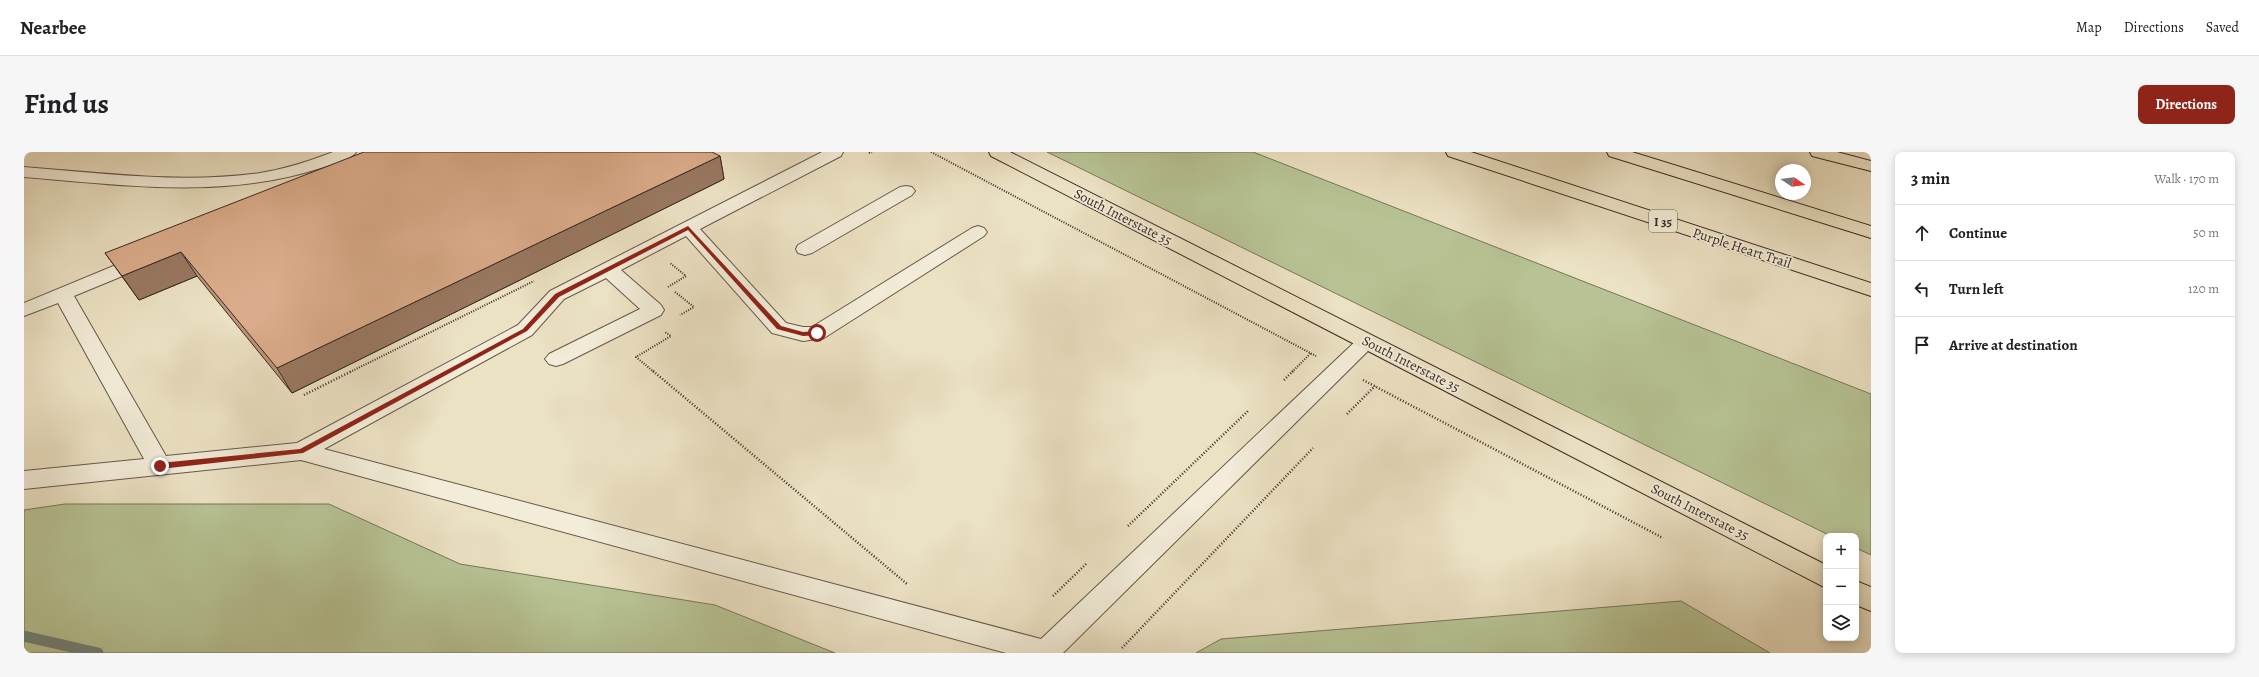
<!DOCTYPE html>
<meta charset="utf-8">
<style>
body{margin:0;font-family:Alegreya,serif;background:#f6f6f6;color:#202124}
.controls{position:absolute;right:12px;bottom:12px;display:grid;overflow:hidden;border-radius:8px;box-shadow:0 2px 10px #0003}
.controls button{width:36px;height:36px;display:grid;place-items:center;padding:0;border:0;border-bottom:1px solid #e0e0e0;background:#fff;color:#202124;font:20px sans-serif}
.compass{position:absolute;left:1751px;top:12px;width:36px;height:36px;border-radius:50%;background:#fff;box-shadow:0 2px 10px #0003;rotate:103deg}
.stop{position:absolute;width:12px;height:12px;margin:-9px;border:3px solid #8f2418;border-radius:50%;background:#fff}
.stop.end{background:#8f2418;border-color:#fff;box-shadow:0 1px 4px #0008}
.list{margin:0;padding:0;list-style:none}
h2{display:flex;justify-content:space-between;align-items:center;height:52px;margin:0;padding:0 16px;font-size:17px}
h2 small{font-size:13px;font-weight:400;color:#757577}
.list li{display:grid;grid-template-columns:26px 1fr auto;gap:12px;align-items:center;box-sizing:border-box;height:56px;padding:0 16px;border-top:1px solid #e0e0e0}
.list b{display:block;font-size:15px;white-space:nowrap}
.list em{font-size:13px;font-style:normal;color:#757577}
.icon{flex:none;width:22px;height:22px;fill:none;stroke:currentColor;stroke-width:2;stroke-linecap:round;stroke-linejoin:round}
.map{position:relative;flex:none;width:1847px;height:501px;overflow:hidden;border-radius:8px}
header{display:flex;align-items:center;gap:24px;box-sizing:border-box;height:56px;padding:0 20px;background:#fff;border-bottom:1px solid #e0e0e0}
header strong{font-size:19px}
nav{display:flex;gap:22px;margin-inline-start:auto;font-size:14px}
.intro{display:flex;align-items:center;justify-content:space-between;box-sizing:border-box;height:96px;padding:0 24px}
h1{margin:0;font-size:28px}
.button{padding:10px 18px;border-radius:8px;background:#8f2418;color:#fff;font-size:14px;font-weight:700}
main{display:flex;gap:24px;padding:0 24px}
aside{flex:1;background:#fff;border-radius:8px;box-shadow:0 2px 10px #0003}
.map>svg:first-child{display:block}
.green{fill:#b7c394;stroke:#78765c}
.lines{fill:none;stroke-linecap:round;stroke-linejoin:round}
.stream{stroke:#72837a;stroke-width:11}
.minor-casing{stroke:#66584c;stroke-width:2}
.major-casing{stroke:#3a2a24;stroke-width:2}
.highway-casing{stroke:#3a2a24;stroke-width:2}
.path-far1{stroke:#3a2a24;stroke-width:2;stroke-dasharray:1 1.5;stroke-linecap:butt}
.path{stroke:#3a2a24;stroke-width:2.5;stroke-dasharray:1 2;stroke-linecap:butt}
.minor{fill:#f2ecd8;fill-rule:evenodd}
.major{fill:#ebe1c3;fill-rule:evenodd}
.highway{fill:#ebe1c3;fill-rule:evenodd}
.wall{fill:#bc9478;stroke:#3a2a24}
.shaded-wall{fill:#997861;stroke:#3a2a24}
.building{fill:#dbac8b;stroke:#3a2a24}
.route{fill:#8f2418}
.labels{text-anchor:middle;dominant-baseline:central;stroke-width:3.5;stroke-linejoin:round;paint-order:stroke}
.shield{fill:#f2ecd8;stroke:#71645a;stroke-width:1}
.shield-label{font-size:13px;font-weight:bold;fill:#3a2a24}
.street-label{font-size:14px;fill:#3a2a24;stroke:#f2ecd8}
</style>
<header>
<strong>Nearbee</strong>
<nav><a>Map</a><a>Directions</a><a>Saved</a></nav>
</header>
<div class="intro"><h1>Find us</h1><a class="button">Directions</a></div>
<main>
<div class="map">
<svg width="1847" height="501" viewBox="0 0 1847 501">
<rect width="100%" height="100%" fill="#ebe1c3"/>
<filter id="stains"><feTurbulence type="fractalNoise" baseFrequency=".005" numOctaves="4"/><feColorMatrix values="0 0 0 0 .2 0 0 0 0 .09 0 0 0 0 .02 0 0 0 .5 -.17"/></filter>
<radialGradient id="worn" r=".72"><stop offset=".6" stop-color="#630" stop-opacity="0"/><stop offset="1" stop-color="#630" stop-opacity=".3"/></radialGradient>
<path class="green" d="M1023,0H1229L1847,242V403L1832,396V384H1807Z
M41,352H305L436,412L691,453L811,501H0V358Z
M1657,449L1746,501H1172L1197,487Z"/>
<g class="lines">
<path class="stream" d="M0,484L74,501"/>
<defs>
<path id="minor" d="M309,0H332C327,8 309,12 300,15C202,48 100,33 0,25V15C78,21 158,32 236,21C261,17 286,9 309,0Z
M798,0H819L817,4L676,77L762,171L779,175H788L948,76L954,74L960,76L963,80L960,84L800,186L779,189L748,181L662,84L597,118L637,153L640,158L637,163L539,212L532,214L525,212L521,207L525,202L616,157L582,126L540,147L508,183L300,297L1017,487L1336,185L1343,183L1350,185L1353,190L1039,501H982L277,308L0,337V319L120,307L34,151L0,164V151L116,103L123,101L130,103L132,107L130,111L50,144L142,304L273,291L494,173L526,139Z
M882,34L888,35L891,39L888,43L788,101L781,103L774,101L772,97L774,93L876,35Z"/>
<path id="major" d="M965,0H986L1802,413V436L967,4Z
M1786,0H1813L1847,9V19L1788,4Z
M1832,429L1847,435V459L1832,453Z"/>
<path id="highway" d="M1422,0H1447L1847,131V144L1424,4Z
M1583,0H1608L1847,74V86L1585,4Z"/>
</defs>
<use href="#minor" class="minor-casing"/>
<use href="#major" class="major-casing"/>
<use href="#highway" class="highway-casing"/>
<path class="path-far1" d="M907,0L1292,204
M845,1L848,0
M644,135L662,124L646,111
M651,140L670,155L656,163
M326,220L510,129
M630,220L612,205L647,184L641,180
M1268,220L1287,201"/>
<path class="path" d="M629,219L883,432
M1260,228L1269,219
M1339,228L1639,386
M280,243L328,219
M1323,262L1351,234
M1104,374L1225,258
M1029,444L1063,411
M1098,496L1289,296"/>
<use href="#minor" class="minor"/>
<use href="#major" class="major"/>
<use href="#highway" class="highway"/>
</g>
<path class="wall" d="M696,4L700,27L268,241L173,124L115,148L81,101Z"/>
<path class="shaded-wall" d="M696,4L700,27L268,241L253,216Z
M157,100L173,124L115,148L98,124Z"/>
<path class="building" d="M340,0H688L696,4L253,216L157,100L98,124L81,101Z"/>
<path class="route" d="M664,74L757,174L779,180L793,179L795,183L779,184L753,177L664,78L535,145L503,179L279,301L136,317L133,314L136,311L276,297L499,177L531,142Z"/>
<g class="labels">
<rect class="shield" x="1625" y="58" width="28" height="22" rx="3"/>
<g class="shield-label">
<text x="1639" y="69">I 35</text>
</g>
<g class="street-label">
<text transform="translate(1099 65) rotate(27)">South Interstate 35</text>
<text transform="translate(1718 96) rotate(18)">Purple Heart Trail</text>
<text transform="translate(1387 212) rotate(27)">South Interstate 35</text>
<text transform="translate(1676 360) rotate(27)">South Interstate 35</text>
</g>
</g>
<rect width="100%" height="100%" filter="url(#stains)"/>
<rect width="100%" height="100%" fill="url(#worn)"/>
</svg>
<div class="controls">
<button>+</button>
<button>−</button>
<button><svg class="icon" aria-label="layers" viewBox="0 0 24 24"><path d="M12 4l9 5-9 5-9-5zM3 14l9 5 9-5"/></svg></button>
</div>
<svg class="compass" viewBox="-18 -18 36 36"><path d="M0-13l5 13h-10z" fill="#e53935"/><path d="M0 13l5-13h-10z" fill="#757577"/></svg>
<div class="stop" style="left:793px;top:181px"></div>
<div class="stop end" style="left:136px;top:314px"></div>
</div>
<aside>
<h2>3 min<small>Walk · 170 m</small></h2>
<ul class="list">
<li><svg class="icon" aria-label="ahead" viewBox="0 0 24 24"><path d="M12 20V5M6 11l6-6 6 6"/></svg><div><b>Continue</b></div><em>50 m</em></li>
<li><svg class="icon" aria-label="left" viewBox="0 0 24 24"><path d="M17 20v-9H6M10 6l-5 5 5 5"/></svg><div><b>Turn left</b></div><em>120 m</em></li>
<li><svg class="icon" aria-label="arrive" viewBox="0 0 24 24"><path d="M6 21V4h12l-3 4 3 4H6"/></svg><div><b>Arrive at destination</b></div></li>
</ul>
</aside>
</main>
